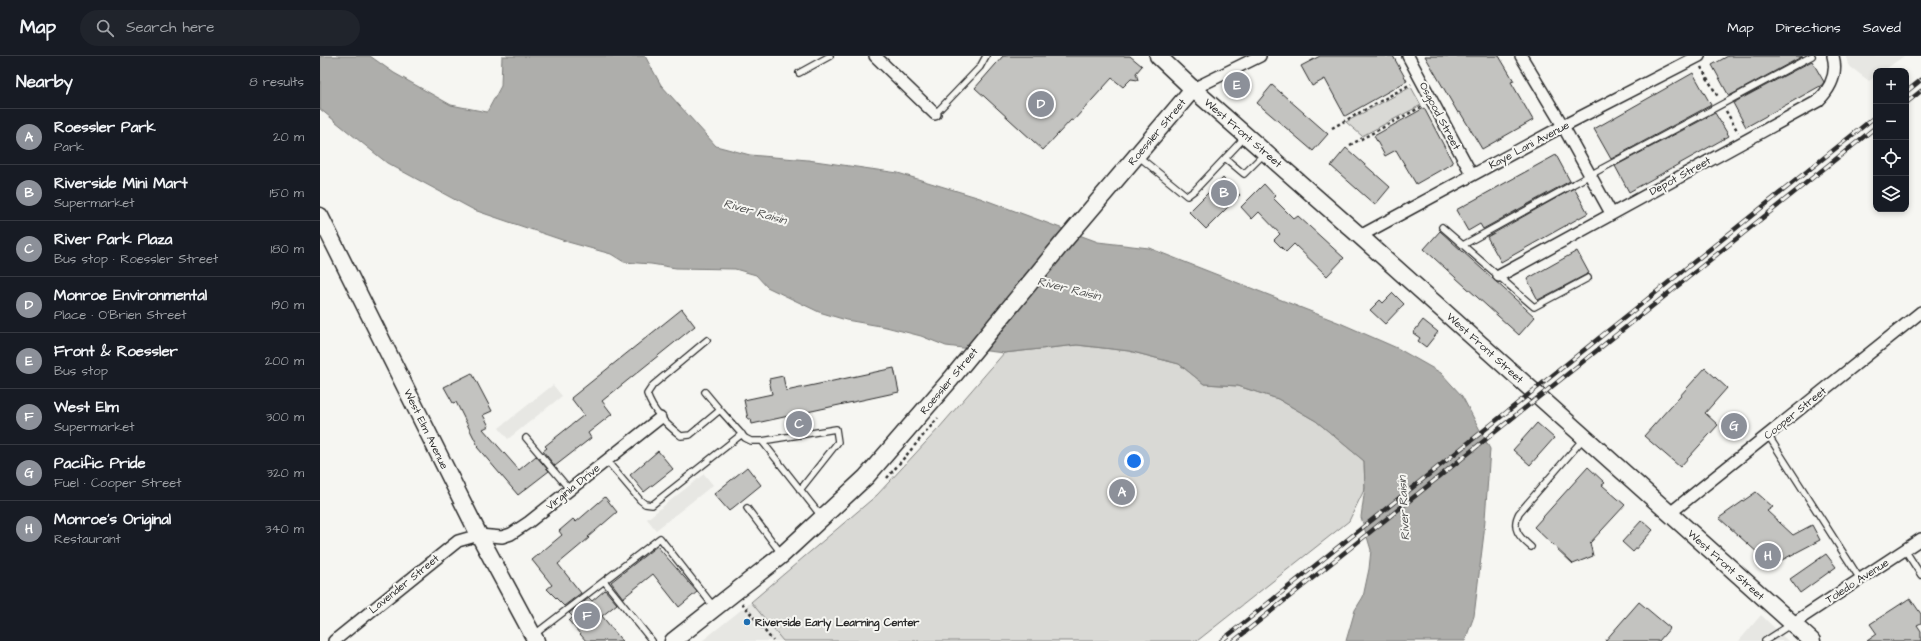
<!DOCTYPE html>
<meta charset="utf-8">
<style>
body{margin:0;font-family:"Architects Daughter",sans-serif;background:#20242c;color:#f1f3f6}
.controls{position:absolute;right:12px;top:12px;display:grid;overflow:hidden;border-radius:8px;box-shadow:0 2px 6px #0003}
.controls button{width:36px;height:36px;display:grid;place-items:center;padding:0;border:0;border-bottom:1px solid #363941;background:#171b24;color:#f1f3f6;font:20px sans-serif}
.you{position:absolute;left:814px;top:405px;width:14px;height:14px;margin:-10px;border:3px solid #fff;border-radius:50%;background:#1a73e8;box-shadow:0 0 0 6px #1a73e833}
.badge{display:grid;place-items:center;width:26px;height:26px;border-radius:50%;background:#8c9099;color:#fff;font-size:13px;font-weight:700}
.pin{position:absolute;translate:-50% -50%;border:2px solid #fff;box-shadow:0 1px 4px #0006}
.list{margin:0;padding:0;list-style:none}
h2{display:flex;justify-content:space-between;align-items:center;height:52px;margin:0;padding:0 16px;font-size:17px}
h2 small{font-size:13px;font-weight:400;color:#9ea1a6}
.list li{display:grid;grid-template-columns:26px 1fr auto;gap:12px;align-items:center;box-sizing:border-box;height:56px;padding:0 16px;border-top:1px solid #363941}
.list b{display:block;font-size:15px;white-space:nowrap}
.list p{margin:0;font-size:13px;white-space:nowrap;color:#9ea1a6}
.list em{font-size:13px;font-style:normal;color:#9ea1a6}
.icon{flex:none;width:22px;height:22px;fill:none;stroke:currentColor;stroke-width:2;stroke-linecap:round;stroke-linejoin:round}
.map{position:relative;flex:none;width:1601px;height:585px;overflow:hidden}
header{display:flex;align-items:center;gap:24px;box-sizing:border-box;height:56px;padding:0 20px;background:#171b24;border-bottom:1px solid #363941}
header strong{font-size:19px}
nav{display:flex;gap:22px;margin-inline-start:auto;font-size:14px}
.search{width:280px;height:36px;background:#20242c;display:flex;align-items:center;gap:10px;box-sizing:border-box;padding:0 14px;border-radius:22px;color:#9ea1a6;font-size:15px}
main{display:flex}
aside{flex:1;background:#171b24}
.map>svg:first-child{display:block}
.built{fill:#e7e7e3}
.green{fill:#d9d9d5;stroke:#828280}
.water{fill:#aeaeab;stroke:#7a7a78}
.building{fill:#c3c3c0;stroke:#2b2b2b}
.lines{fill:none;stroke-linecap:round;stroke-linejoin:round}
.lane-casing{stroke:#2b2b2b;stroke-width:8}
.street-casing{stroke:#2b2b2b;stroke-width:14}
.secondary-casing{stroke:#2b2b2b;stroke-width:19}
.path{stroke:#2b2b2b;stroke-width:2.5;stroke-dasharray:3 3;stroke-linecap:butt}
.lane{stroke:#f6f6f2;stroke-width:5.5}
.street{stroke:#f6f6f2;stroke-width:11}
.secondary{stroke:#f6f6f2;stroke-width:16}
.rail-casing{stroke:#2b2b2b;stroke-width:4.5}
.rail{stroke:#f6f6f2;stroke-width:3;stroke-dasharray:9;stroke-linecap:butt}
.poi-dot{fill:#1f6fb2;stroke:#f6f6f2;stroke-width:1.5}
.labels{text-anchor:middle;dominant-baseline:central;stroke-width:4;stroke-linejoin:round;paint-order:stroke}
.street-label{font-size:11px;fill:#2b2b2b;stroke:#f6f6f2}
.poi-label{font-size:11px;font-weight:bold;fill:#2b2b2b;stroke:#f6f6f2;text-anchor:start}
.water-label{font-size:12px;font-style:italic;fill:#525251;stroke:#f6f6f2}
</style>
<header>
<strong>Map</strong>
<div class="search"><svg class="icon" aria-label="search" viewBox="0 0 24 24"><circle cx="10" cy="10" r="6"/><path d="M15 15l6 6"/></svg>Search here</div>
<nav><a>Map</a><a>Directions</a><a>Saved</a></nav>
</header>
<main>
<aside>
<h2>Nearby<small>8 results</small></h2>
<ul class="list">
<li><span class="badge">A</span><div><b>Roessler Park</b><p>Park</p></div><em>20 m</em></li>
<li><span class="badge">B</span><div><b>Riverside Mini Mart</b><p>Supermarket</p></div><em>150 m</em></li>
<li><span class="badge">C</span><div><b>River Park Plaza</b><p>Bus stop · Roessler Street</p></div><em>180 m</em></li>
<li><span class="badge">D</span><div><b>Monroe Environmental</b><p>Place · O'Brien Street</p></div><em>190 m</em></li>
<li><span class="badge">E</span><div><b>Front &amp; Roessler</b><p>Bus stop</p></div><em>200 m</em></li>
<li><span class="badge">F</span><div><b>West Elm</b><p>Supermarket</p></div><em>300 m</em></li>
<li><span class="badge">G</span><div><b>Pacific Pride</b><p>Fuel · Cooper Street</p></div><em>320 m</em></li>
<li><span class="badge">H</span><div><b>Monroe's Original</b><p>Restaurant</p></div><em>340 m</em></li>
</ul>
</aside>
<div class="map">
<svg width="1601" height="585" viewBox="0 0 1601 585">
<rect width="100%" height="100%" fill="#f6f6f2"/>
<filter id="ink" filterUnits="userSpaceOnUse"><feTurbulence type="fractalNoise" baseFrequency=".025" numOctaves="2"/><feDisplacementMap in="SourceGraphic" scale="8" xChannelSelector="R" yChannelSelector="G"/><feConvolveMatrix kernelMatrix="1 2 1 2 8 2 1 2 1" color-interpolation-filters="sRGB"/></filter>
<g filter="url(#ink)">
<path class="built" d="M1526,0H1584L1563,15H1556V20L1549,25L1528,9Z
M233,329L242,340L188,383L179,372Z
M384,418L393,429L336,474L327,463Z
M431,546L463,585H382Z
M1441,559L1468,585H1419Z"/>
<path class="green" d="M1091,31L1101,49L1042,80L1026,66Z
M757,289L809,295L859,308L884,328L918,330L958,343L996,365L1044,405L1045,432L1029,465L877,585H463L431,546L557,439L619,372L684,297Z"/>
<path class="water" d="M0,0H50L74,17L131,49L167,56L181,30L182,0H325L341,29L396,90L430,99L488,104L578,117L660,142L778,186L829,192L1020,267L1077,292L1121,317L1142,340L1170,393L1164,477L1154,560L1145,585H1026L1035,554L1043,541L1049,513L1051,494L1041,461L1045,432L1044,405L996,365L958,343L918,330L884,328L859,308L809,295L757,289L684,297L626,290L601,280L566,271L526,264L499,256L447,231L436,219L415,213L356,212L331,208L304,206L291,198L248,186L154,154L67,107L0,53Z"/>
<path class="building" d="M683,0H810L822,10L816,17L818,24L811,23L803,31L792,22L753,65L751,64L723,94L655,32Z
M1000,0H1073L1087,25L1025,60L1005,23L992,30L981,10Z
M1105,0H1179L1194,25L1191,26L1213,64L1162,93L1140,56L1138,57Z
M1408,0H1483L1409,40L1392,9Z
M1492,5L1504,26L1502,29L1426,71L1413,47Z
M1373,17L1391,49L1291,103L1274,73Z
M952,29L1008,78L993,95L937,47Z
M1104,52L1133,107L1096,128L1076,94L1065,100L1054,80Z
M1395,57L1409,80L1309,136L1295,110Z
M1026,92L1070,131L1055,149L1011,110Z
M1236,99L1250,125L1163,173L1160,168L1148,175L1136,154Z
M903,122L920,139L886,173L869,156Z
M944,128L955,140L953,142L974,163L978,160L1024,202L1007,220L974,188L966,196L954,184L960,178L939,156L932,163L921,151Z
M1254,132L1268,157L1181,206L1167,181Z
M1120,175L1215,261L1199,279L1104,193Z
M1257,195L1269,217L1218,244L1207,223Z
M1073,237L1084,248L1065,268L1050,254L1060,244L1063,247Z
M362,253L375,270L282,345L292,358L268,377L271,382L235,410L223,395L227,392L225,390L264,359L251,342Z
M1103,264L1118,276L1106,291L1098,285L1100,282L1093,277Z
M574,312L579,336L432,368L431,363H428L424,344L452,338L449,323L463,320L466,335Z
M1385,312L1407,332L1385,357L1398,369L1360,411L1324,380Z
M152,317L172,355L163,359L169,370L163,373L199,414L216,400L229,415L198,439L157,391L158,390L136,346L133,347L124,331Z
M1217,367L1234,382L1210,409L1193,394Z
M338,395L353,413L324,436L310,419Z
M427,411L441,429L409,455L394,438Z
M1268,411L1285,427L1282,429L1305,449L1270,487L1273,500L1253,508L1214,471Z
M1436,436L1453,451L1447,455L1473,479L1492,469L1500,484L1460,505L1458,500L1448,510L1437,500L1439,498L1399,462Z
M285,441L297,456L268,481L269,482L238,508L261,537L244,550L227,533L232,529L212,504L242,479L239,475L253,463L256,466Z
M1322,464L1333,474L1313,496L1302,486Z
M337,490L377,536L359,551L333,518L303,542L291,526Z
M1506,498L1516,511L1480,537L1470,523Z
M285,534L297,548L282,560L302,585H266L249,565L253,561L249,557L269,542L272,545Z
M1590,542L1601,558V567L1597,569L1601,575V585H1547L1557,578L1550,568Z
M1319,546L1350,572L1339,585H1285Z"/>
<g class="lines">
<defs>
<path id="lane" d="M479,17L510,0
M615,58L660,11L666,0
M818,100L867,140L875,134L926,80
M905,102L924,118L945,97
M1122,171L1214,251L1268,222
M1143,189L1270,119L1492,0
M385,336L400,354L370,379L361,380C346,368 333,356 327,338L333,329L387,284
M400,354L425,382L431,385H442
M1448,379L1540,523
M206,382L250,434
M287,405L320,444L325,448L332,449L422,378
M480,434L518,386L516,373L442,385L501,460
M427,452L461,497
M1211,491C1199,481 1191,472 1199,457L1264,382
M1585,494L1601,519
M284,525L332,585
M215,578L340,482L394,551
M1445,585L1470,569"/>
<path id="street" d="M555,0L615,58
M1088,0L1152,119
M1201,0L1243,70L1291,157
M873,33L940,0
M1040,180L1243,70L1379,0
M1179,220L1498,45C1510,33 1518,18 1513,0
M1349,458L1601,256
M1472,568L1601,483
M14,585L138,485L159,479L182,481L191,478L209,466L340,362"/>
<path id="secondary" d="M838,0L873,33L1040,180L1492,585
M0,160L159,479L216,585
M353,585L462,499L546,421L631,323L745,184L873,33"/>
</defs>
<use href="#lane" class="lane-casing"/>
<use href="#street" class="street-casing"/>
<use href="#secondary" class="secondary-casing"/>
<path class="path" d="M1381,11L1398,41
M1406,55L1418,76
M1012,72L1091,28
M1030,89L1103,50
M567,422L618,362
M422,547L453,585"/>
<use href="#lane" class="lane"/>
<use href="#street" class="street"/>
<use href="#secondary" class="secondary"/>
<defs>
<path id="rail" d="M1586,36L1601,24
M1586,47L1601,35
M901,585L1556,60
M914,585L1556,71"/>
</defs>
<use href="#rail" class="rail-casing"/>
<use href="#rail" class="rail"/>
</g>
</g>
<circle class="poi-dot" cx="427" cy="566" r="4"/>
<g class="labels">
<g class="street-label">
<text transform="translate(1120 60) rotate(62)">Osgood Street</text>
<text transform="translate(837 76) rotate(-50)">Roessler Street</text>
<text transform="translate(923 77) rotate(41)">West Front Street</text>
<text transform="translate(1209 89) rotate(-28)">Kaye Lani Avenue</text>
<text transform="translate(1360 120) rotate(-29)">Depot Street</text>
<text transform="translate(1165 292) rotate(42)">West Front Street</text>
<text transform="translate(629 325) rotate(-50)">Roessler Street</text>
<text transform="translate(1475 357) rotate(-39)">Cooper Street</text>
<text transform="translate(106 373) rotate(64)">West Elm Avenue</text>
<text transform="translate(253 431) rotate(-39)">Virginia Drive</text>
<text transform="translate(1406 509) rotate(42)">West Front Street</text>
<text transform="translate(1537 525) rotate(-33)">Toledo Avenue</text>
<text transform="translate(84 528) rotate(-39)">Lavender Street</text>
</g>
<g class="poi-label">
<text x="435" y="566">Riverside Early Learning Center</text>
</g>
<g class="water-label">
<text transform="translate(435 156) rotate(16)">River Raisin</text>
<text transform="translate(749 233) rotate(14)">River Raisin</text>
<text transform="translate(1084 452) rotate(-93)">River Raisin</text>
</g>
</g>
</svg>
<div class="controls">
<button>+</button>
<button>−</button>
<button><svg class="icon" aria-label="locate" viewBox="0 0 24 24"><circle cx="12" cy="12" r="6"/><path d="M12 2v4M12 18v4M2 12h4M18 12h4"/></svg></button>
<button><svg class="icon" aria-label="layers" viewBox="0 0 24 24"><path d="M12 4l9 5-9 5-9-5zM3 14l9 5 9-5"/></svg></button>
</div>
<div class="you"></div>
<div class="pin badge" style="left:802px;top:436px">A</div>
<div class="pin badge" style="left:904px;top:137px">B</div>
<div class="pin badge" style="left:479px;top:368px">C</div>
<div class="pin badge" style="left:721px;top:48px">D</div>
<div class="pin badge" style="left:917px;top:29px">E</div>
<div class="pin badge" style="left:267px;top:560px">F</div>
<div class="pin badge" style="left:1414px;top:370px">G</div>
<div class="pin badge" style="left:1448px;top:500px">H</div>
</div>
</main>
